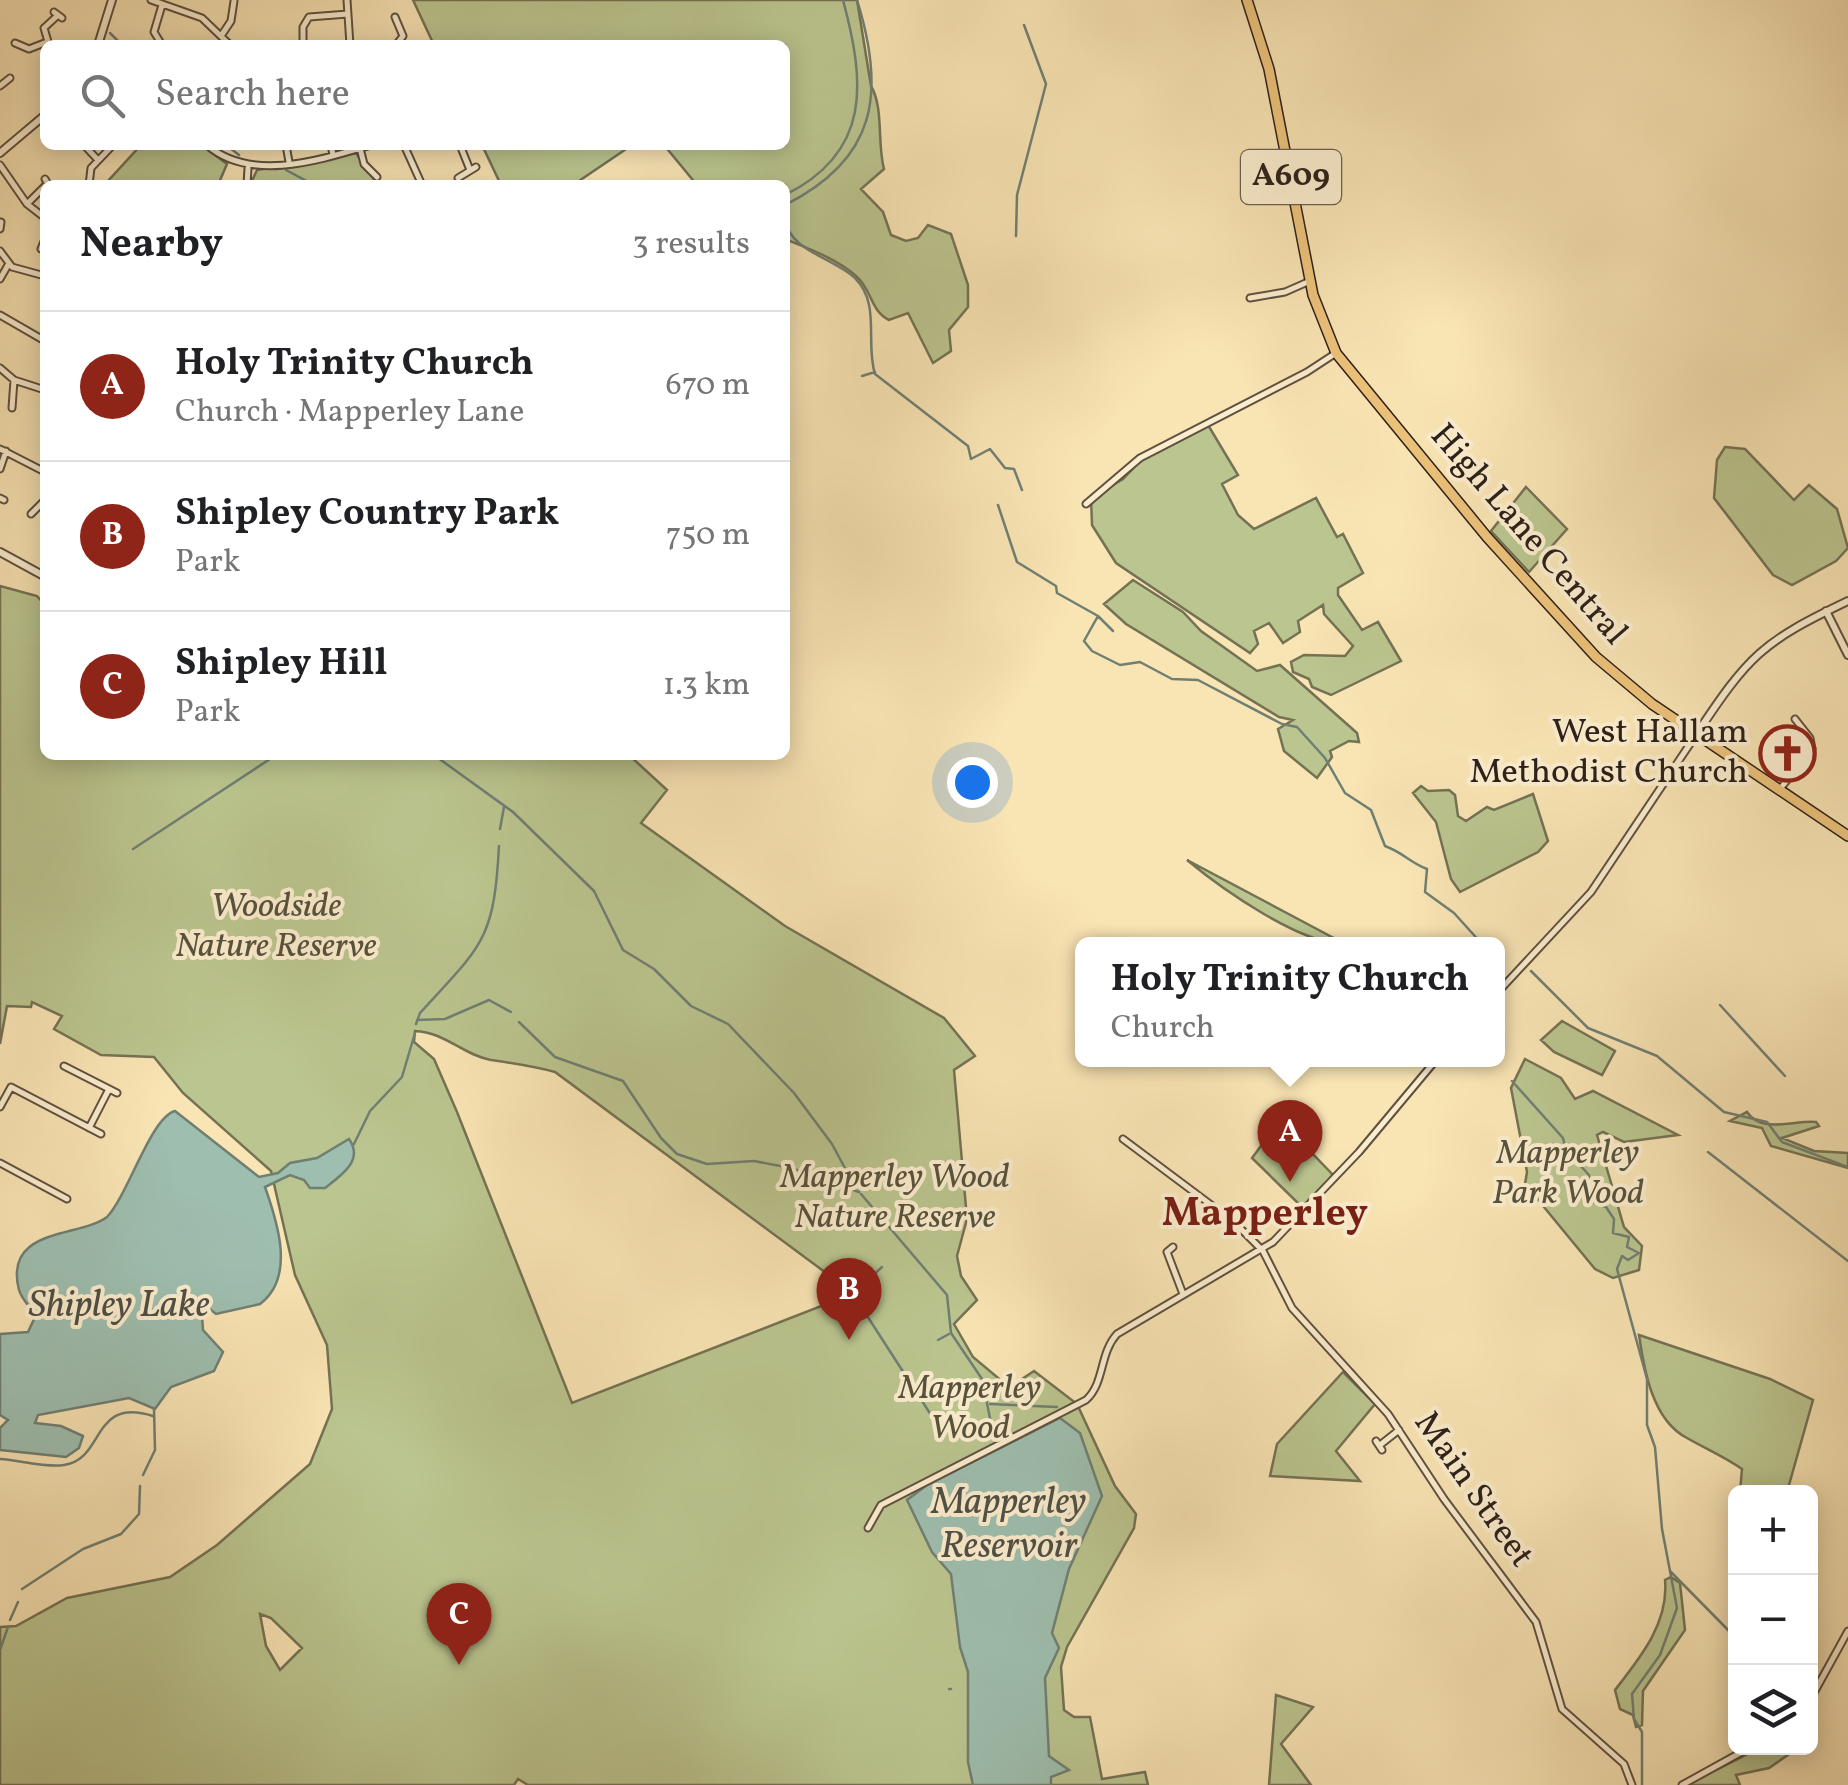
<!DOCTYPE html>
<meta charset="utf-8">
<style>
body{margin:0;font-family:Vollkorn,serif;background:#f2f2f2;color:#202124}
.controls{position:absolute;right:30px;bottom:30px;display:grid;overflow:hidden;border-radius:15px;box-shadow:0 5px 25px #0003}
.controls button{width:90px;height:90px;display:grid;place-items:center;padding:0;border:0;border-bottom:2px solid #e0e0e0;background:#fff;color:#202124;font:50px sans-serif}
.you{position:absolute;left:972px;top:782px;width:35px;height:35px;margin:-25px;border:8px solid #fff;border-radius:50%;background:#1a73e8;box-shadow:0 0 0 15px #1a73e833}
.badge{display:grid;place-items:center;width:65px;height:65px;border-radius:50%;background:#8f2418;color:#fff;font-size:32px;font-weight:700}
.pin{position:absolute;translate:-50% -82px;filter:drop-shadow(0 2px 5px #0008)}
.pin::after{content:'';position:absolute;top:52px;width:35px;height:30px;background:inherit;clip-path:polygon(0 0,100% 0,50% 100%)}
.popup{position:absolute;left:1075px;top:937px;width:430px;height:130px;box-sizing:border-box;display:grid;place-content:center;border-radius:15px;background:#fff;filter:drop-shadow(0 2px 8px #0005);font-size:32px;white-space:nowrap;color:#757577}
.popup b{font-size:38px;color:#202124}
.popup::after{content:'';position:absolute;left:50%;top:100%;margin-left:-20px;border:20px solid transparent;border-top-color:#fff}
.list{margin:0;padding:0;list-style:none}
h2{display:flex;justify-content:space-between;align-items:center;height:130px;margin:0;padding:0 40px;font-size:42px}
h2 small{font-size:32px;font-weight:400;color:#757577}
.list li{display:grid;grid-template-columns:65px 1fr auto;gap:30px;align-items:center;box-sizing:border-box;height:150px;padding:0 40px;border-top:2px solid #e0e0e0}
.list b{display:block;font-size:38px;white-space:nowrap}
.list p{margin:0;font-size:32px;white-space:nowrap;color:#757577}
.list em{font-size:32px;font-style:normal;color:#757577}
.icon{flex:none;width:55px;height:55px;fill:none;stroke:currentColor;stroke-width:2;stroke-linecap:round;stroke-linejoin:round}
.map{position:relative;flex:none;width:1848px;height:1785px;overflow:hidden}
.search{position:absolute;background:#fff;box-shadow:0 5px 25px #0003;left:40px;top:40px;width:750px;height:110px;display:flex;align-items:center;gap:25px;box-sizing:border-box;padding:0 35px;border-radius:15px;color:#757577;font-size:38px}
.panel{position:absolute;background:#fff;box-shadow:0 5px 25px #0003;left:40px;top:180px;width:750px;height:580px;border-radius:15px}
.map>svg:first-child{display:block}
.green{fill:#bbc58f;stroke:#747254;stroke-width:2.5;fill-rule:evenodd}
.water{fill:#9ebeaf;stroke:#707f73;stroke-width:2.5}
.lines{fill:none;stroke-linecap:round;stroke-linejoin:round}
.stream{stroke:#707f73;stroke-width:2.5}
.minor-casing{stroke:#5f5140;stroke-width:9}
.tertiary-casing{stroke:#5f5140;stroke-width:10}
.primary-casing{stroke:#2c2019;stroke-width:12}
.minor{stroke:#fbedce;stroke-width:5}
.tertiary{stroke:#fbedce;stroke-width:6}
.primary{stroke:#ecc27a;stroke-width:9}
.labels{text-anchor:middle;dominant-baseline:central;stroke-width:8;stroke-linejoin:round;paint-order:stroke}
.shield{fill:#fbedce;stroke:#6a5e4f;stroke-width:2.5}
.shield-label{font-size:32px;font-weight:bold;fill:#2c2019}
.street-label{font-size:35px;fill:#2c2019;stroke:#fbedce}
.poi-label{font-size:35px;fill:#2c2019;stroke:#fbedce;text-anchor:end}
.park-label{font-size:35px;font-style:italic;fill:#57523c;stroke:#fbedce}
.water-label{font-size:38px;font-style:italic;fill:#4e4f46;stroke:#fbedce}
.quarter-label{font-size:40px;font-weight:bold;fill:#7a1f14;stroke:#fbedce}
</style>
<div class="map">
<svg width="1848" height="1785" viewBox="0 0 1848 1785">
<rect width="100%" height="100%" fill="#f9e4b4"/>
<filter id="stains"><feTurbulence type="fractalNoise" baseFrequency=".002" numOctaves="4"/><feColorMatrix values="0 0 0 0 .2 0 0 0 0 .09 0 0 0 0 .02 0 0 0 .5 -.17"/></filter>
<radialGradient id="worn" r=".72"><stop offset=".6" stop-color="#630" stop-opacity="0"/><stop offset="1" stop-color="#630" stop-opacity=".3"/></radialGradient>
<path class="green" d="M413,0H857L871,86C884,108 877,144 884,169L861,189L883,212L891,235L906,241L918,238L928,225L951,234L968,285V307L949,330L951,351L933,363L908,313L889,320C870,311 872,289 856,276C837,259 807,248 785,239V185H697L664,145H785V45H434Z
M141,145H202L227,164L218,185H112L108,181Z
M482,145H632L573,185H501Z
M356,153L378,185H250L257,170Z
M1208,425L1238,475L1222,484L1238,515L1254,529L1316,498L1337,537L1343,534L1363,573L1338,588V595L1362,630L1378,622L1401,661L1331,695L1312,687L1309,679L1293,672L1291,662L1304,655L1345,656L1353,646L1324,614L1323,605L1298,621L1300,632L1283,643L1269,623L1254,631L1258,644L1250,653L1116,563L1092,525L1091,498L1123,479L1141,460Z
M1725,447L1745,449L1794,500L1809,485L1837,509L1848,548L1836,561L1792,585L1773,575L1714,498L1717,460Z
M1526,487L1567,529L1529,572L1491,531Z
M1133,580L1183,612L1201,631L1257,671L1280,665L1357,733L1359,742L1349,741L1330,751L1332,757L1317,778L1284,751L1278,729L1293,720L1279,717L1126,624L1104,604Z
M0,586L37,596L45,605V755H629L667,790L641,823L785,926L944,1018L975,1056L954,1070L967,1219L957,1256L961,1276L977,1300L954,1324L973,1357L1004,1383H1016L1034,1371L1077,1404L1115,1486L1136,1514L1134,1528L1067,1647L1061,1667L1064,1710L1074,1717H1090L1102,1779L1145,1772L1148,1785H528L518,1779L514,1785H0V1627L16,1626L67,1598L170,1577L217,1545L310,1464L332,1409L327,1345L295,1275L271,1171L183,1093L154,1057L101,1055L54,1029L62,1016L32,1002L31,1007L7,1006L0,1044ZM415,1031C445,1032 463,1055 491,1060C511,1063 533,1066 555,1072L845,1287L847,1296L572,1403L457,1112L434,1059L414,1042ZM260,1614L271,1618L302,1648L280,1670L266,1646Z
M1421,786L1428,791L1449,790L1455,795L1458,816L1466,821L1487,807L1494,810L1533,794L1548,841L1538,852L1460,892L1451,879L1436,822L1413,793Z
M1187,860L1345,944C1301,945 1222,889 1187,860Z
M1562,1021L1615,1051L1602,1075L1554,1052L1541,1040Z
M1525,1059L1561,1078L1575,1099L1593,1091L1678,1135L1624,1142L1603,1132L1597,1135L1624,1227L1642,1246L1639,1270L1613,1278L1595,1269L1525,1184L1527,1172L1511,1088Z
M1747,1112C1762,1134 1793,1120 1816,1122L1819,1126L1782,1138L1814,1151L1848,1153V1168L1771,1146L1762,1128L1730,1121Z
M1280,1120L1334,1176L1308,1204L1301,1206L1252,1158Z
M1639,1335L1770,1379L1813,1400L1787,1492H1740L1742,1469C1723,1456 1706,1449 1687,1438C1652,1420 1644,1369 1639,1335Z
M1343,1372L1375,1404L1336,1451L1360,1481L1270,1476L1277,1444Z
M1671,1577L1680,1583L1685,1630L1643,1691L1642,1725L1636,1727L1633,1715L1620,1709L1615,1690C1640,1658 1669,1623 1665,1580Z
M1276,1695L1313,1707L1281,1744L1311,1785H1269Z
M1760,1748H1798L1769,1768L1736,1775L1740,1785H1686Z"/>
<path class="water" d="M175,1111L259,1177L278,1173L290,1163L317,1158L349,1139C364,1160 342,1175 325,1188H310L304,1180L290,1175L265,1187C277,1221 296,1277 260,1304L216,1314L211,1310L202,1316L203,1330L223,1352L214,1371L171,1387L155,1409L129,1398L38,1415L35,1423L61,1426L83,1436L79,1448L66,1457L0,1450V1428L8,1420L0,1415V1334L28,1332L35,1317C31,1307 22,1300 19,1290C3,1227 79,1238 107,1217C128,1195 151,1117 175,1111Z
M1060,1418L1080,1433L1102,1496L1069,1569L1052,1633L1059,1648L1045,1678L1049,1756L1069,1770L1051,1777V1785H973L968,1762V1672L960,1647L951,1574L932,1552L907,1500L927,1485Z"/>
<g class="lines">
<path class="stream" d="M110,33L122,45
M226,145L239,155
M286,170L314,185
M785,195C872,152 865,82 843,0
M785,205C877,159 886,93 857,0
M785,219C789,251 834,258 855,278C881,304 865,342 875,374L968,446L971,459L990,449L1005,468L1014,469L1022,490
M1016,236L1017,195L1046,84L1024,25
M862,376L875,372
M998,505L1017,562L1056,586L1057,593L1098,616L1113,631
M1098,616L1084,641L1092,651L1120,665L1140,662L1172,679L1198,680L1282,724L1297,727L1325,758L1345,793L1371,810L1385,846C1402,852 1411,863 1427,869L1425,892L1454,913L1482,944
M434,755L513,812L594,891L623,950L654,969L691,1006L728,1024L794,1093L832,1144L854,1185
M500,829L504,807
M133,849L276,755
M1498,960L1499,980
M1531,971L1588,1028L1657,1056L1724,1112L1767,1122L1782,1142L1848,1167
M1720,1005L1785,1076
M417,1020L445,1019L489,1000L511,1012
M519,1022L555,1057L623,1081L661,1138L677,1154L707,1164L754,1161L791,1168L859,1192
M416,1024L420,1013C482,945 494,941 499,846
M1512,1081L1563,1138L1569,1162L1578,1163L1589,1175L1588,1200L1606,1207L1614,1219L1613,1233L1629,1237L1627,1247L1639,1253L1628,1260L1622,1256L1617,1269L1647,1379V1425L1655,1447L1662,1529L1677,1608L1660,1655L1632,1694L1634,1719L1642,1732V1785
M354,1144L370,1111L402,1077L415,1033
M1708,1152L1848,1261
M861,1194L947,1295L951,1333L982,1379L991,1423
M882,1267L853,1294L942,1432L940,1439
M938,1340L949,1334
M990,1404L1057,1407
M0,1459C20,1460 45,1468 64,1465C105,1460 91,1396 153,1416
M143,1475L155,1450L154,1409
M1670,1571L1732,1634
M22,1589L83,1549L121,1534L139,1514L140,1486
M10,1620L18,1602
M0,1650L8,1627
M949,1689H951"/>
<defs>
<path id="minor" d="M151,0L202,18L229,44
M347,0L350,45
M162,5L154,32L162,45
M54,12L62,18
M395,17L403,36L396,45
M221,36L231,21L234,1
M15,43L29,49L47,42
M49,45L44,28L56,17
M303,45V27L309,17L348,14
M0,86L10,78
M84,145L98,160
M207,145C251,183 320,160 371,145
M286,145L289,162
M331,145L333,155
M404,145L422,185
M460,145L470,170
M360,148L364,164L377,177
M0,165L27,204L45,218
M458,178L476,167
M45,179L48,184
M89,185L91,168L113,145
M247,185L248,168
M27,204L45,186
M0,229L1,222
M41,249L45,239
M0,251L12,267L45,276
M0,279L8,265
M1250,298L1285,292L1310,281
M0,315L45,341
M0,368L14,380
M12,408L14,380L45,390
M0,449L45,472
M0,469L6,451
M0,498L4,500
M1086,504L1140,458L1307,372L1336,353
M31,514L45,500
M1780,789L1812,749L1810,738L1795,719
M1498,992L1591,892L1696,735
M64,1066L117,1093
M0,1107L11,1087L101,1134
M89,1128L109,1089
M1123,1139L1234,1222L1263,1251L1292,1308L1388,1414L1444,1499L1536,1622L1562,1709L1624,1764L1632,1785
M0,1163L67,1199
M1173,1247L1167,1252L1183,1294
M1376,1441L1382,1450
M1380,1445L1399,1430
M868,1528L881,1505L1086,1400C1105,1383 1099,1354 1117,1334L1273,1242L1359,1152L1436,1060
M1810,1700L1848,1631
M1682,1785L1749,1748"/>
<path id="tertiary" d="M98,45L112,0
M0,153L45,115
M0,552L44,576
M1826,611L1848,655
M1696,735C1749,655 1762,642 1848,601"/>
<path id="primary" d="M1247,0L1269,69L1313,295L1336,353L1487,537L1596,657L1652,704L1848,836"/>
</defs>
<use href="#minor" class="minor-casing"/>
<use href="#tertiary" class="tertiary-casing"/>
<use href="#primary" class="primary-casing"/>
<use href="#minor" class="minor"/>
<use href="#tertiary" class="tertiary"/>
<use href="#primary" class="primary"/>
</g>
<defs>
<symbol id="church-ring" viewBox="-11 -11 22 22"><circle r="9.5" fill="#fbedce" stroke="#8f2418" stroke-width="1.5"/><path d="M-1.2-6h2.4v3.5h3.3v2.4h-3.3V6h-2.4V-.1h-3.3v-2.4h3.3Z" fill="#8f2418"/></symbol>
</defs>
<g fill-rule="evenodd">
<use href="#church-ring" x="1756" y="722" width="63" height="63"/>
</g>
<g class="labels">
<rect class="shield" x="1241" y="150" width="100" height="54" rx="8"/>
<g class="shield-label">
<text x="1291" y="177">A609</text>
</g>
<g class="street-label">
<text transform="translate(1528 535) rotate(49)">High Lane Central</text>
<text transform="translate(1473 1490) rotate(55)">Main Street</text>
</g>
<g class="poi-label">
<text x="1748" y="733">West Hallam<tspan x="1748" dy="40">Methodist Church</tspan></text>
</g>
<g class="park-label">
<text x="276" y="907">Woodside<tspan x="276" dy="40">Nature Reserve</tspan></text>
<text x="1568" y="1154">Mapperley<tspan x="1568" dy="40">Park Wood</tspan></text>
<text x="895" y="1178">Mapperley Wood<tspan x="895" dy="40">Nature Reserve</tspan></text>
<text x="970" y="1389">Mapperley<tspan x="970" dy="40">Wood</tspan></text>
</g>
<g class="water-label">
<text x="119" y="1306">Shipley Lake</text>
<text x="1009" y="1503">Mapperley<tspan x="1009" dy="44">Reservoir</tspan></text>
</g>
<g class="quarter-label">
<text x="1265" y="1215">Mapperley</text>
</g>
</g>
<rect width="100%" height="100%" filter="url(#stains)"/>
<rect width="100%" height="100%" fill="url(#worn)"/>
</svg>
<div class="controls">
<button>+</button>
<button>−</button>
<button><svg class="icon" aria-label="layers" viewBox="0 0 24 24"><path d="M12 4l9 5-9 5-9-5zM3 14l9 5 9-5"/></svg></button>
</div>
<div class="you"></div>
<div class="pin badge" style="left:1290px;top:1182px">A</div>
<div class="popup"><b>Holy Trinity Church</b>Church</div>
<div class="pin badge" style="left:849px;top:1340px">B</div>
<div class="pin badge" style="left:459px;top:1665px">C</div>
<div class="search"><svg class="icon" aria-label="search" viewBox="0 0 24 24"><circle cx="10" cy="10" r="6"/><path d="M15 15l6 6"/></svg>Search here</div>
<section class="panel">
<h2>Nearby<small>3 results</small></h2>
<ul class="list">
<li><span class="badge">A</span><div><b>Holy Trinity Church</b><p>Church · Mapperley Lane</p></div><em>670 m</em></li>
<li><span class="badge">B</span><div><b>Shipley Country Park</b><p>Park</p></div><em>750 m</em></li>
<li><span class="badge">C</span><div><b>Shipley Hill</b><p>Park</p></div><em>1.3 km</em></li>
</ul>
</section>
</div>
